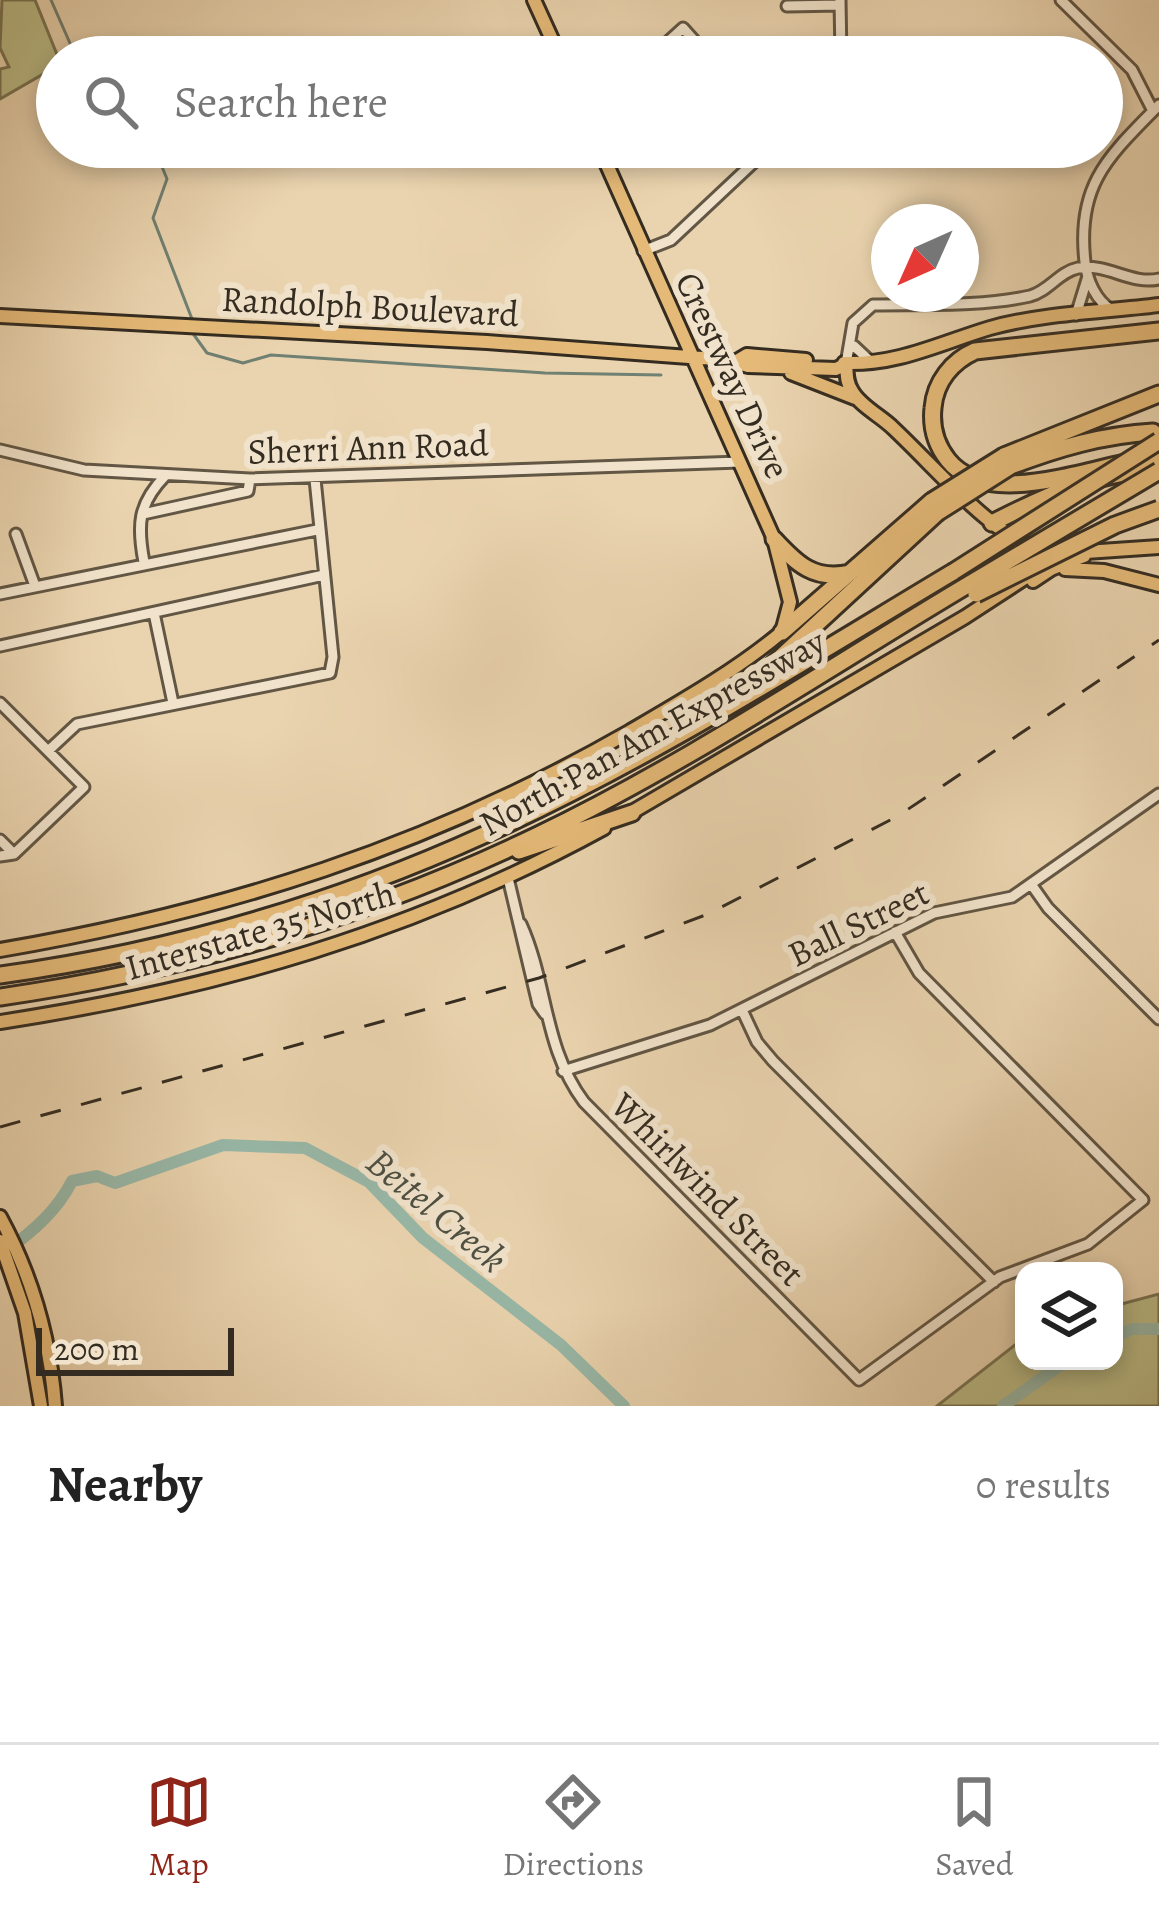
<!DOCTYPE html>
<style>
body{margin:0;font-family:Alegreya,serif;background:#f6f6f6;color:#222}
.controls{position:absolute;right:36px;bottom:36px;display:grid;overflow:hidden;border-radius:24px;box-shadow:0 6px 18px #0003}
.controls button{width:108px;height:108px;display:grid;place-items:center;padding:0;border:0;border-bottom:3px solid #e0e0e0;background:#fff;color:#222;font:60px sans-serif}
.compass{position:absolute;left:871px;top:204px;width:108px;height:108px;border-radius:50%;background:#fff;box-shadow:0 6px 18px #0003;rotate:225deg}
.scale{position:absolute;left:36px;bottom:30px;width:198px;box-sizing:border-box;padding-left:12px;border:6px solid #342c21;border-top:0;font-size:33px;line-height:42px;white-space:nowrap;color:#342c21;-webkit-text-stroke:9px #f1e3cb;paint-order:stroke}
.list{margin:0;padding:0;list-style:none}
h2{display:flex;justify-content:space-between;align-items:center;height:156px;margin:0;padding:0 48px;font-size:51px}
h2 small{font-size:39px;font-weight:400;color:#767676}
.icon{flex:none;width:66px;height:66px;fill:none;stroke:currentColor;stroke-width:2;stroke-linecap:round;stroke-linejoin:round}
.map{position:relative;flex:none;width:1159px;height:1406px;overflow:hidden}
.search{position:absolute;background:#fff;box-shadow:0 6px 18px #0003;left:36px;right:36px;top:36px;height:132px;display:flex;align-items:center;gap:30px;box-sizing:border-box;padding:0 42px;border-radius:66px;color:#767676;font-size:45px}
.sheet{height:336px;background:#fff}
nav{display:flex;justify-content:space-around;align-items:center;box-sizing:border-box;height:168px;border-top:3px solid #e0e0e0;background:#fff;font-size:33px;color:#767676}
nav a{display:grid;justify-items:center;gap:6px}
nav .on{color:#8f2418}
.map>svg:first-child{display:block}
.green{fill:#bbbc87;stroke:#787454;stroke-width:3}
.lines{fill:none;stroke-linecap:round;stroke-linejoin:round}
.stream{stroke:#708072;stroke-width:3}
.river{stroke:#98b8a8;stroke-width:12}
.minor-casing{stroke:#625644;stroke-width:15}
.major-casing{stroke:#342c21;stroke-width:18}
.highway-casing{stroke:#342c21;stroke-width:21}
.minor{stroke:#f1e3cb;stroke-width:9}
.major{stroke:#e5ba78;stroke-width:12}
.highway{stroke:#e5ba78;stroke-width:15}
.rail{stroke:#342c21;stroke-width:3;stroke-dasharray:21 21;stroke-linecap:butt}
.highway-bridge-casing{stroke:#342c21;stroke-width:21;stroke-linecap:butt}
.highway-bridge{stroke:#e5ba78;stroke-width:15}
.labels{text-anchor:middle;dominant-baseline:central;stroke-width:12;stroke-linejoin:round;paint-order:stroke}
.street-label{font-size:36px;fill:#342c21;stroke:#f1e3cb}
.water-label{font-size:39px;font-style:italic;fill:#4d4f43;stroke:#f1e3cb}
</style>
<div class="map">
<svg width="1159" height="1406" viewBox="0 0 1159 1406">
<rect width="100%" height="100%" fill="#ead4af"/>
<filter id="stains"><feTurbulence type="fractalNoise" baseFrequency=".00167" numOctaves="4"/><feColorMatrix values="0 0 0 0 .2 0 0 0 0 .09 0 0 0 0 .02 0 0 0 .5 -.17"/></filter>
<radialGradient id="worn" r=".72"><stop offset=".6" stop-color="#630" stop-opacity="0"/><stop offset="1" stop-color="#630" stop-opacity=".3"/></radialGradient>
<path class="green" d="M2,0H35L58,57L57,66L0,99V69L9,67L0,48Z
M1159,1294V1406H937L1024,1338V1361H1114V1306Z"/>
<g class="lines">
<path class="stream" d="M51,0L76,57
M154,147L167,179L153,218L192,319
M194,335L207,353L243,363L271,355L545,373L661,375"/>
<path class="river" d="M6,1251C33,1231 57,1211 72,1181L97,1176L115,1183L223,1145L305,1148L369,1182L423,1238L561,1345L624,1406
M1114,1337L1132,1329H1159
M1003,1406L1066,1361"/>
<defs>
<path id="minor" d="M840,0L841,57
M1061,0L1132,70L1153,111
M787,6L840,5
M651,57L683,28L709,57
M643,251L671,240L770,147
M1112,310C1096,301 1087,280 1085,262C1076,184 1109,156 1159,105
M1076,315L1088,276
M854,346L871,362
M846,364L853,323L873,305C924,304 980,307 1030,296C1049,291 1059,272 1078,268C1108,263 1130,285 1159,279
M0,450L84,470L250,479L740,462
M143,514L248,491L250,479
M16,534L35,586
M144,562C137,525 138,504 165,476
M0,594L317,530
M154,613L173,703
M0,646L324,575
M0,703L84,787L14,854L0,856
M48,751L77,724L330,673L333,657L315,479
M0,840L14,854
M508,878L538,1004L545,1014
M1031,884L1048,908L1159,1019
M521,924C548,984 543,1047 584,1102L859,1380L1000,1277L1088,1244L1143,1200L919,973L895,932
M742,1010L757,1042L773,1061L994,1282
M563,1071L710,1025L934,913L1012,897L1159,794"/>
<path id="major" d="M534,0L560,57
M0,316L487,342L729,360L748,366L836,369L846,364
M737,361L747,355L806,360
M844,363C898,365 940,343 990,328C1044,313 1104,312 1159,305
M846,364C847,374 846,382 852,391C860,406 881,416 893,428C944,476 987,532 1053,559
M791,373L855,398
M1071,553L1159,547
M1065,569L1104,571L1159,585
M1033,581L1051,569L1084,556
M627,815L965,617L1037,570
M0,950C227,911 428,847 629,732C682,701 735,671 782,632L790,602L774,539L599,147
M0,1022C216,989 412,933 604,828
M0,1217C32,1276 50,1340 55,1406
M0,1241L25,1313L41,1406"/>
<path id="highway" d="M1159,331L975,351C952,361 935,382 933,408C931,427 936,445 948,460C990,513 1101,462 1159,457
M1004,456L1159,394
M1011,466C1058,448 1103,435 1153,432
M992,523C1055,491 1088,477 1159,467
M774,539C797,564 814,581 850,573
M782,632L932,501
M756,680L937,513
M519,851L632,813
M0,975C168,952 332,904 486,834C649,760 801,663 953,572
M0,997C187,970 368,917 538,835C688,763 828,668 971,583"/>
</defs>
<use href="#minor" class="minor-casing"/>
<use href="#major" class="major-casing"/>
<use href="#highway" class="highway-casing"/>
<use href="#minor" class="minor"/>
<use href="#major" class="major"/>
<use href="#highway" class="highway"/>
<path class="rail" d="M0,1127L539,978L708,914L898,816L1159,640"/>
<defs>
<path id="highway-bridge" d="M932,501L1004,456
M937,513L1011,466
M953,572L1159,441
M971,583L1159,471
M976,594L1115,525L1159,509"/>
</defs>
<use href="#highway-bridge" class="highway-bridge-casing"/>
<use href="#highway-bridge" class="highway-bridge"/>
</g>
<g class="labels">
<g class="street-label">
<text transform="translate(370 306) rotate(3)">Randolph Boulevard</text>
<text transform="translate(733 375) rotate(65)">Crestway Drive</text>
<text transform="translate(368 447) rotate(-2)">Sherri Ann Road</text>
<text transform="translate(652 732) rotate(-29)">North Pan Am Expressway</text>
<text transform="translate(858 923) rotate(-26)">Ball Street</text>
<text transform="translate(260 930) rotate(-16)">Interstate 35 North</text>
<text transform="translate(708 1189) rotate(45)">Whirlwind Street</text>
</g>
<g class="water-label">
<text transform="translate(437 1210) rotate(40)">Beitel Creek</text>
</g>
</g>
<rect width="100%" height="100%" filter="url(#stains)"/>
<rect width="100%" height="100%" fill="url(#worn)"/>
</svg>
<div class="controls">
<button><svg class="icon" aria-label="layers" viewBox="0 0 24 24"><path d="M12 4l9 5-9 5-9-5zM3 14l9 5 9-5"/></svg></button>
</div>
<svg class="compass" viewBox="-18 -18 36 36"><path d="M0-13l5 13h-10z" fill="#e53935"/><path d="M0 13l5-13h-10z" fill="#767676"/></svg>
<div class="scale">200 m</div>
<div class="search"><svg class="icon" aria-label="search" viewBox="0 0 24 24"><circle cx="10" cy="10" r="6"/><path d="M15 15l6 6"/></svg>Search here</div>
</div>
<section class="sheet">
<h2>Nearby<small>0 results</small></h2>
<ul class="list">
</ul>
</section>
<nav>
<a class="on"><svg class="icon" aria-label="map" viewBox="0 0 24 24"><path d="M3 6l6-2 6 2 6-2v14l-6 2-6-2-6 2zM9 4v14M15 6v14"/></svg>Map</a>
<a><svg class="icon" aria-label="directions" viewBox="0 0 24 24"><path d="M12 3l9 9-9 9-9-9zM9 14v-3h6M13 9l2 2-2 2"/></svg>Directions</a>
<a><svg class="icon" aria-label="saved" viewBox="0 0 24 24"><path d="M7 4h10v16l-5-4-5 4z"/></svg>Saved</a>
</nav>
